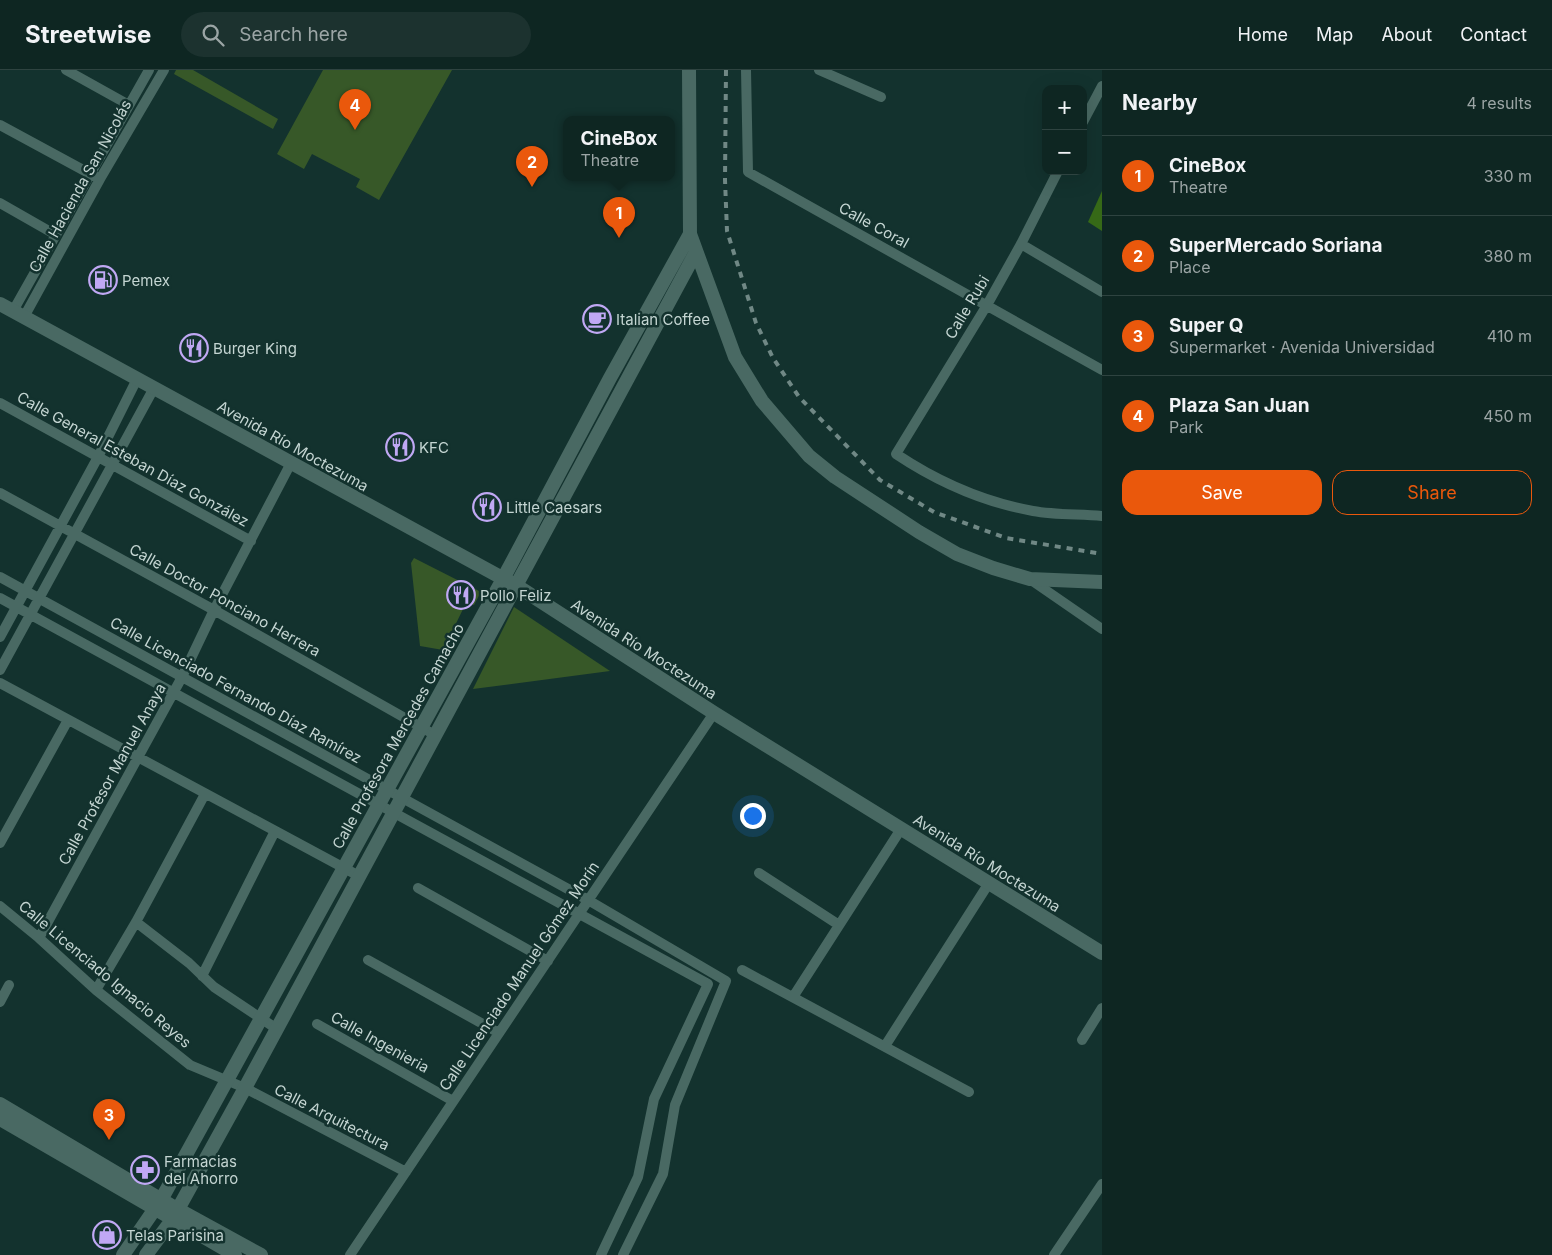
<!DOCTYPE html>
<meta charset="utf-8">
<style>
body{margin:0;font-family:Inter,sans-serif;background:#1c322f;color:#f1f3f6}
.controls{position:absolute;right:15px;top:15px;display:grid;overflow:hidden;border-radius:10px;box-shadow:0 5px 20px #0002}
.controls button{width:45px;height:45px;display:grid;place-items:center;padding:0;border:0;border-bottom:1px solid #2e4340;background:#0e2622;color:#f1f3f6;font:25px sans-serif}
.you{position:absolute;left:752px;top:745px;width:18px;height:18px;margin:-12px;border:4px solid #fff;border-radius:50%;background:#1a73e8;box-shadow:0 0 0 8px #1a73e833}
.badge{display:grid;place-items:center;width:32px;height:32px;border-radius:50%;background:#ea580c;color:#fff;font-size:16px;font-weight:700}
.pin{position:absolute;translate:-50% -41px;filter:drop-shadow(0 1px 2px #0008)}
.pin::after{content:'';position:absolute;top:26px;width:18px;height:15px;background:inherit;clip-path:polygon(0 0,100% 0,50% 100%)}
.popup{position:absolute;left:563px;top:46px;width:112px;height:65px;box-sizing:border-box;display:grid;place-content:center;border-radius:10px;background:#0e2622;filter:drop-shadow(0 1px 4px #0005);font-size:16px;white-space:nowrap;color:#9ba5a5}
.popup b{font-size:19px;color:#f1f3f6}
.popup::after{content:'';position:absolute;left:50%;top:100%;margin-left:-10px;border:10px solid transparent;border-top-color:#0e2622}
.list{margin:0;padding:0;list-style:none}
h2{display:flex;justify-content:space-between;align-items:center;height:65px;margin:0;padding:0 20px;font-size:21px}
h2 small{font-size:16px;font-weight:400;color:#9ba5a5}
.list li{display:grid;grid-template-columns:32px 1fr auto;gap:15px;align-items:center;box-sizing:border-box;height:80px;padding:0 20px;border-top:1px solid #2e4340}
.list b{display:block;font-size:19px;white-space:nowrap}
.list p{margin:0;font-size:16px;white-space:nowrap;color:#9ba5a5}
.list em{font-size:16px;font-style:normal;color:#9ba5a5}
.actions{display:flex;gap:10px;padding:15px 20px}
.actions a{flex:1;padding:11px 0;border:1px solid #ea580c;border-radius:15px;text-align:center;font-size:18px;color:#ea580c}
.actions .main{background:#ea580c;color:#fff}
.icon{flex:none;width:28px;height:28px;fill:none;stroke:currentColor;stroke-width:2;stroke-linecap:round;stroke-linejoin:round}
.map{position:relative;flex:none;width:1102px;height:1185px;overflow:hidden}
header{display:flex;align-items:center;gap:30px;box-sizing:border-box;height:70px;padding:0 25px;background:#0e2622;border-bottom:1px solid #2e4340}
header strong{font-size:24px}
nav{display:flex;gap:28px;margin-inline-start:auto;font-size:18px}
.search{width:350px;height:45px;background:#1c322f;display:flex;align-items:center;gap:12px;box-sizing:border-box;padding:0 18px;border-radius:28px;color:#9ba5a5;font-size:19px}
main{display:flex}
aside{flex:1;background:#0e2622}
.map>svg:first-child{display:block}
.green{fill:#375828}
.forest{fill:#366917}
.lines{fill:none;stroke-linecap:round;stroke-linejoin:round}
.street{stroke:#496963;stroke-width:10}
.secondary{stroke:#496963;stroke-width:14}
.rail{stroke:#708885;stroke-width:4;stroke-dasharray:6 6;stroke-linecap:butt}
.labels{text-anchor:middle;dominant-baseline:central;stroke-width:5;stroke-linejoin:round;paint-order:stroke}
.street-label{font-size:15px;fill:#c4d5d2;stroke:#13322e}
.poi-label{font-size:15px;fill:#c4d5d2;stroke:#13322e;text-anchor:start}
</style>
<header>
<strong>Streetwise</strong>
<div class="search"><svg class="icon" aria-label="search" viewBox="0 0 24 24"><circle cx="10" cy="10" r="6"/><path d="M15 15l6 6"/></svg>Search here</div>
<nav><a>Home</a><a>Map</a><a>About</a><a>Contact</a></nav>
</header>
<main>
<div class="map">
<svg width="1102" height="1185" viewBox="0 0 1102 1185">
<rect width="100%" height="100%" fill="#13322e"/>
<path class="green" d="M176,0H193L278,49L273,59L174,4Z
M323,0H452L379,130L356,117L360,109L312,84L304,99L277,84Z
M414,488L481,522L474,535L466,533L443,580L420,576L411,493Z
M514,537L610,601L473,619Z"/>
<path class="forest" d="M1102,121V161L1088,152Z"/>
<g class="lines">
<path class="street" d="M66,0L129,35
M746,0L748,102L1102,300
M819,0L881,27
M1083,52L1102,16
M0,55L96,107
M1058,101L1021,174L987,235L896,384C938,412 983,432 1033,441C1055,445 1079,444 1102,446
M0,133L56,165
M1021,174L1102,222
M13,241L149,0
M24,247L100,109L164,0
M0,333L251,471
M0,423L214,540L435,665
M0,507L588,830L726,911L675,1035L663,1104L623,1185
M1031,510L1102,559
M0,528L708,914L654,1029L638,1107L601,1185
M0,567L98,387L137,309
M0,600L154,318
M0,613L359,806
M0,773L68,650
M759,803L839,855
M418,818L548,891
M0,836L39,868L96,920L190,995L245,1018L406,1102
M136,852L189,893L214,917L277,959
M39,868L182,607L214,540L291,393
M368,890L499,963
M742,900L969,1022
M202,906L275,761
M96,920L136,852L205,724
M793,927L901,759
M0,932L9,915
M317,954L453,1031
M1082,970L1102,938
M885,976L989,813
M350,1185L714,643
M1054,1185L1102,1114"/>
<path class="secondary" d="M689,0L690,164L735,287L762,331L809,386L835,407L919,462L957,484L993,498L1030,509L1102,512
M0,234L517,516L714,643L1102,883
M0,1034L177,1139L261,1185
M0,1049L235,1185
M123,1185L161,1130L503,509L610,308L690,164
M146,1185L172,1150L245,1018L696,182"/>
<path class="rail" d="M726,0L725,110L727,161L756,253L773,288L799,327L880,410L934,442L1006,468L1102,484"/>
</g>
<defs>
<symbol id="fuel-ring" viewBox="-11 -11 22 22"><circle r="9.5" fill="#13322e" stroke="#c0a8f4" stroke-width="1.5"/><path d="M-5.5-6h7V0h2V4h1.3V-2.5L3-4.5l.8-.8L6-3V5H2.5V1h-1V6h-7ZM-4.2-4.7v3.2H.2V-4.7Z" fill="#c0a8f4"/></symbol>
<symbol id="cafe-ring" viewBox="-11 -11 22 22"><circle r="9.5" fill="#13322e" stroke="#c0a8f4" stroke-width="1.5"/><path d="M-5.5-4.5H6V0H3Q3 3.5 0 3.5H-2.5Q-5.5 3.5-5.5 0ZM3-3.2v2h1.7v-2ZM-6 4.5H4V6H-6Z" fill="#c0a8f4"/></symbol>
<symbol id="restaurant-ring" viewBox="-11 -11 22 22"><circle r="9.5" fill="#13322e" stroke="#c0a8f4" stroke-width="1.5"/><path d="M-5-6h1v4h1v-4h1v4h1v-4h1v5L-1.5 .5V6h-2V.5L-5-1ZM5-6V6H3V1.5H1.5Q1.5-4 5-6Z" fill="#c0a8f4"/></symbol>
<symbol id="pharmacy-ring" viewBox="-11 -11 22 22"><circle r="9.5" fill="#13322e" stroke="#c0a8f4" stroke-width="1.5"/><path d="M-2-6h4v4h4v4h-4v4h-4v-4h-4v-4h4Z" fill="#c0a8f4"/></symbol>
<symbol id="shop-ring" viewBox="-11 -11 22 22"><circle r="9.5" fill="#13322e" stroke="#c0a8f4" stroke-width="1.5"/><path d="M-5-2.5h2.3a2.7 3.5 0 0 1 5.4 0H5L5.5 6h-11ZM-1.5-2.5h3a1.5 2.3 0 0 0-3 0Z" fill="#c0a8f4"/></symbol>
</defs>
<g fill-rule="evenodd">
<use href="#fuel-ring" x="87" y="194" width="32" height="32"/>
<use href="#cafe-ring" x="581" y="233" width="32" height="32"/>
<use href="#restaurant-ring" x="178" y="262" width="32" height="32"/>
<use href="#restaurant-ring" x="384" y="361" width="32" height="32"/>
<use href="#restaurant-ring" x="471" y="421" width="32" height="32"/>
<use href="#restaurant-ring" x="445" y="509" width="32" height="32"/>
<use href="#pharmacy-ring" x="129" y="1084" width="32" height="32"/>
<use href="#shop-ring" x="91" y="1149" width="32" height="32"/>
</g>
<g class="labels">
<g class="street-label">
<text transform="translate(80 116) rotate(-61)">Calle Hacienda San Nicolás</text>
<text transform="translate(874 155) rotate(29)">Calle Coral</text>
<text transform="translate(967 237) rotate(-59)">Calle Rubi</text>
<text transform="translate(293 376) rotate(29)">Avenida Río Moctezuma</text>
<text transform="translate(133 389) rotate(29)">Calle General Esteban Díaz González</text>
<text transform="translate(225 530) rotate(29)">Calle Doctor Ponciano Herrera</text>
<text transform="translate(644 579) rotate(33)">Avenida Río Moctezuma</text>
<text transform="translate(236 620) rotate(29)">Calle Licenciado Fernando Díaz Ramírez</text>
<text transform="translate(398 666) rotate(-61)">Calle Profesora Mercedes Camacho</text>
<text transform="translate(112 704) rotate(-61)">Calle Profesor Manuel Anaya</text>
<text transform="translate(987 793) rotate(32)">Avenida Río Moctezuma</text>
<text transform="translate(105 904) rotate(40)">Calle Licenciado Ignacio Reyes</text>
<text transform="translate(519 906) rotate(-56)">Calle Licenciado Manuel Gómez Morín</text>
<text transform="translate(380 972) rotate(29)">Calle Ingenieria</text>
<text transform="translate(332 1047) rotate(27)">Calle Arquitectura</text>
</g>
<g class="poi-label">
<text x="122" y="210">Pemex</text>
<text x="616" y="249">Italian Coffee</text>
<text x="213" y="278">Burger King</text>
<text x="419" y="377">KFC</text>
<text x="506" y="437">Little Caesars</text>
<text x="480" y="525">Pollo Feliz</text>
<text x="164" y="1091">Farmacias<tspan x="164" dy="17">del Ahorro</tspan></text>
<text x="126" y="1165">Telas Parisina</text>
</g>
</g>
</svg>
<div class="controls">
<button>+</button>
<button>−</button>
</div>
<div class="you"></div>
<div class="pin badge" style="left:619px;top:168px">1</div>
<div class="popup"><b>CineBox</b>Theatre</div>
<div class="pin badge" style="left:532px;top:117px">2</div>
<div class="pin badge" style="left:109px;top:1070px">3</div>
<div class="pin badge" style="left:355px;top:60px">4</div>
</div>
<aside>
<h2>Nearby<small>4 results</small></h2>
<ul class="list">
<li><span class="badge">1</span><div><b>CineBox</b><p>Theatre</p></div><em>330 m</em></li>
<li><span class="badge">2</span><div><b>SuperMercado Soriana</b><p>Place</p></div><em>380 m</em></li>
<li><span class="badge">3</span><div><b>Super Q</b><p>Supermarket · Avenida Universidad</p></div><em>410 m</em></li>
<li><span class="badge">4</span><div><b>Plaza San Juan</b><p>Park</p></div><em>450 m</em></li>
</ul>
<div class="actions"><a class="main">Save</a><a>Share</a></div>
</aside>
</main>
